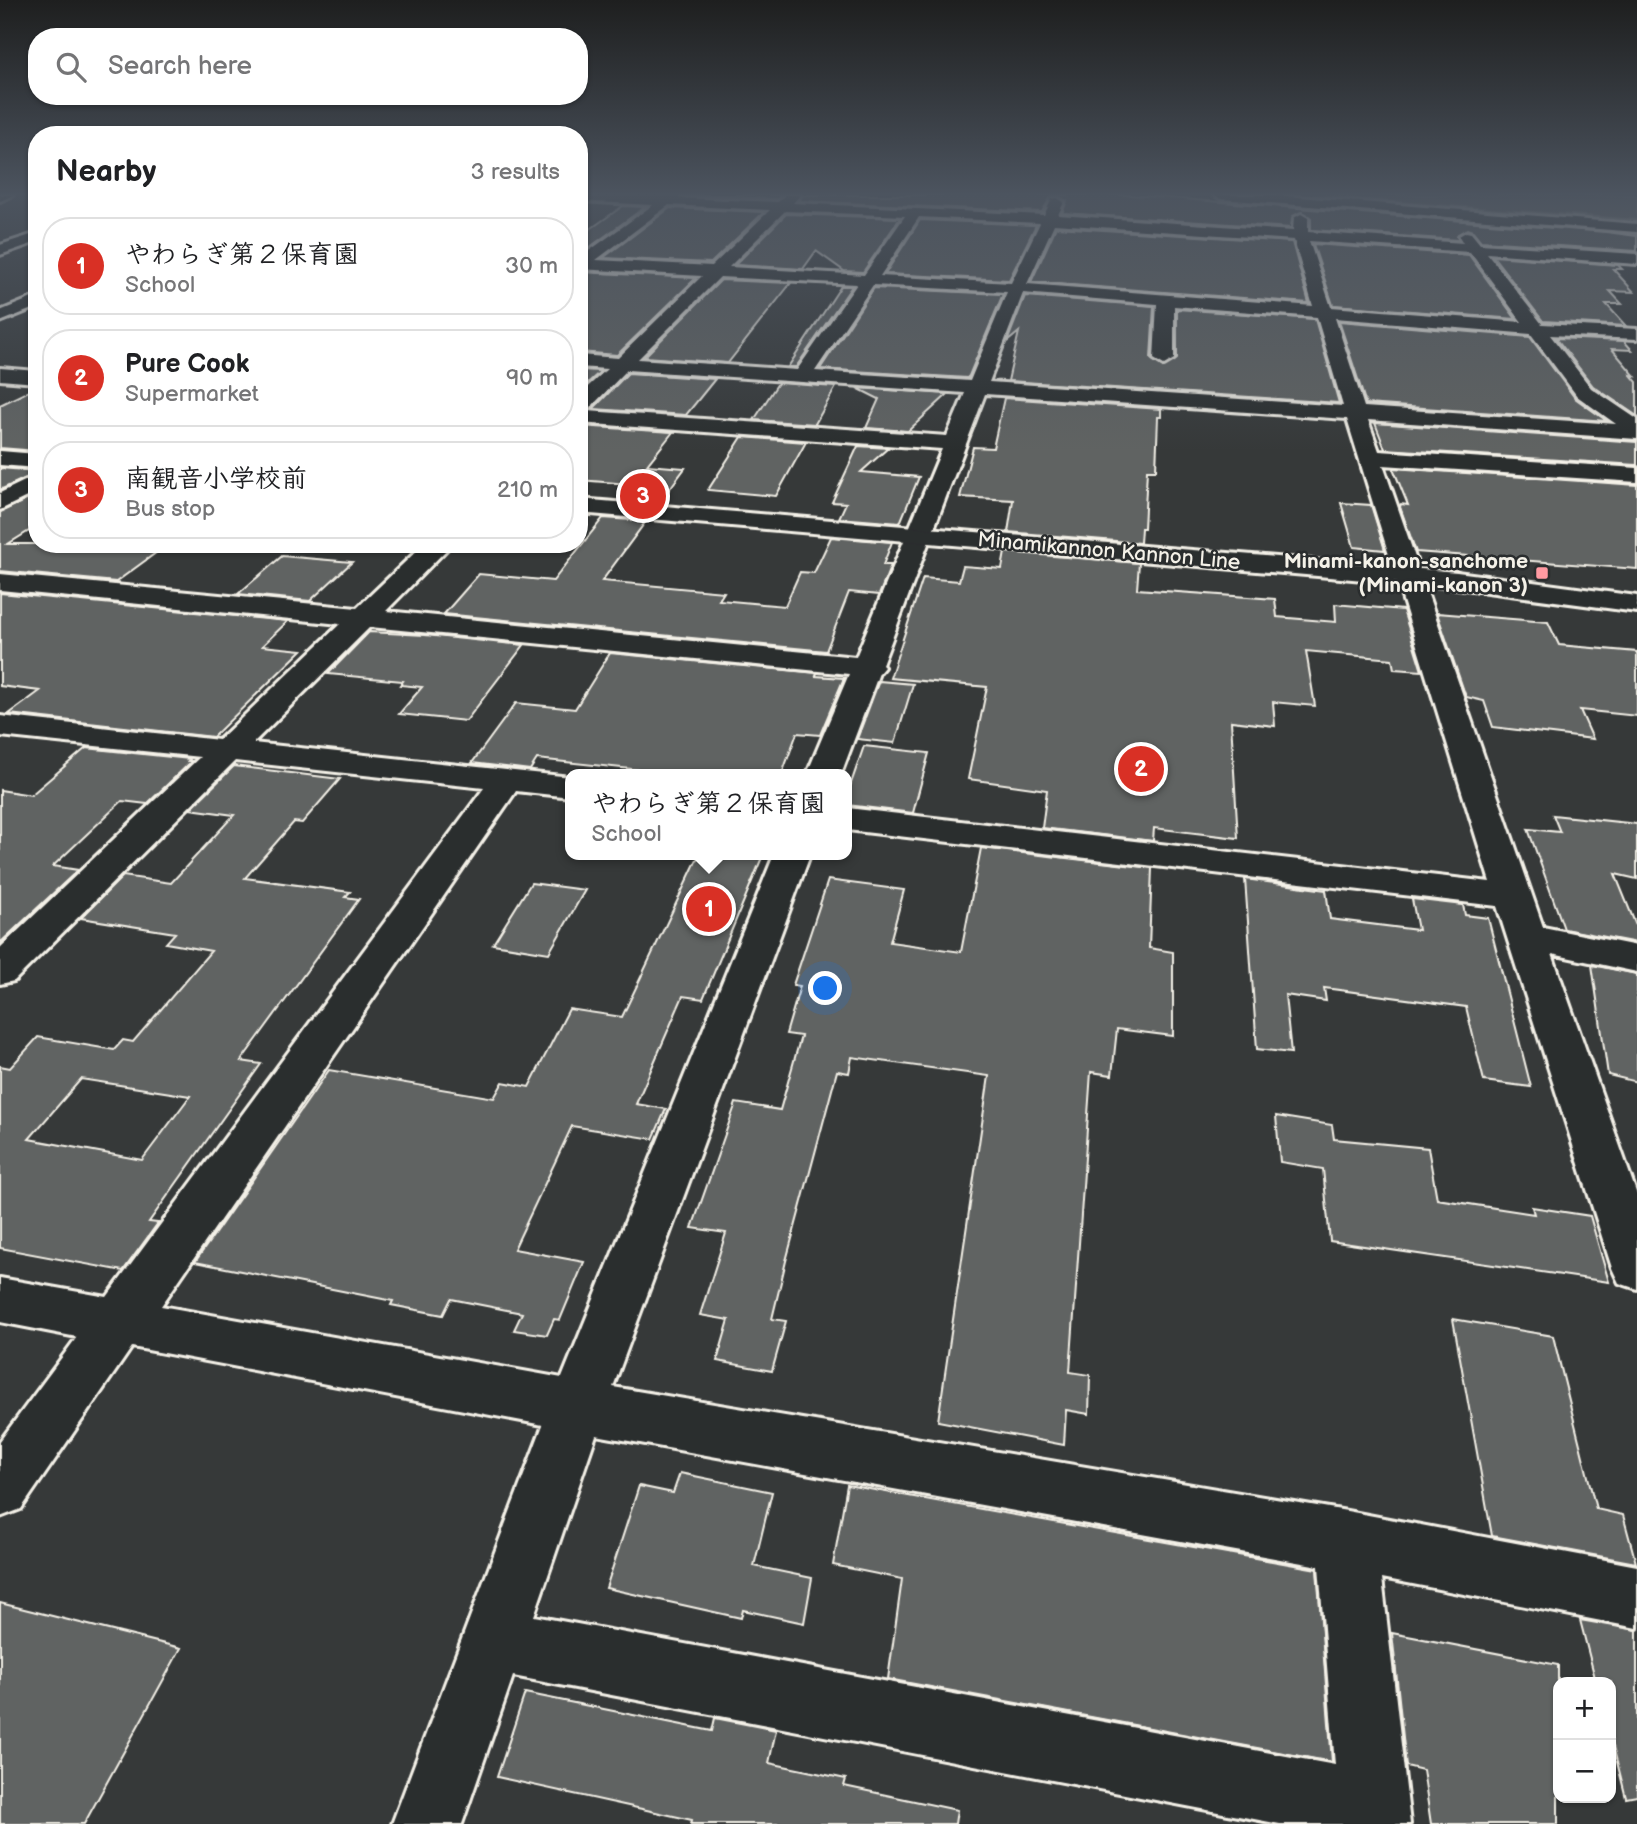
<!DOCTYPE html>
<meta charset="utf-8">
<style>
body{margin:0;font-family:"Balsamiq Sans","Klee One",sans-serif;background:#f6f6f6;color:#202124}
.controls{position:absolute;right:21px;bottom:21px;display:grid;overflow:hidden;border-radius:14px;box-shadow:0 2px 5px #0004}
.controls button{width:63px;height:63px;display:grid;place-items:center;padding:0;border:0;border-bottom:2px solid #e0e0e0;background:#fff;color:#202124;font:35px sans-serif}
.you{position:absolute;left:826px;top:989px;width:24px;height:24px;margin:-18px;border:5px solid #fff;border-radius:50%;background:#1a73e8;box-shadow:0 0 0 10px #1a73e833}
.badge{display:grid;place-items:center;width:46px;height:46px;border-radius:50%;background:#d93025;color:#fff;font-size:23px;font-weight:700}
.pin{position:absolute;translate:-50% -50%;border:4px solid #fff;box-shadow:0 2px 7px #0006}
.popup{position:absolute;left:565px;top:769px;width:287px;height:91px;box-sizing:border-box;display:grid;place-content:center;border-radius:14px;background:#fff;filter:drop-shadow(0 2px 5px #0005);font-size:23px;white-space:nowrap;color:#757577}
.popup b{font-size:26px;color:#202124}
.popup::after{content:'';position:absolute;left:50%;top:100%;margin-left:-14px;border:14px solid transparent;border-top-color:#fff}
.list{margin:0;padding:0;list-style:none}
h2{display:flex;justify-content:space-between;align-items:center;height:91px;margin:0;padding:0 28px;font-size:30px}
h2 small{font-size:23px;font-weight:400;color:#757577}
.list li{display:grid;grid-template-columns:46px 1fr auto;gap:21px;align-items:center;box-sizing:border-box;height:98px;margin:0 14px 14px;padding:0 14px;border:2px solid #e0e0e0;border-radius:28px}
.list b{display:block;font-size:26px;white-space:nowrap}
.list p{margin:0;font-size:23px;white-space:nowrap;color:#757577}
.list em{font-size:23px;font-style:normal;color:#757577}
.icon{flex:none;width:38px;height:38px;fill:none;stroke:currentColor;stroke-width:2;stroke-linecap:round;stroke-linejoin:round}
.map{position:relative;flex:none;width:1637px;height:1824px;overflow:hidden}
.search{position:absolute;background:#fff;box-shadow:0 2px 5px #0004;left:28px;top:28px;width:560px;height:77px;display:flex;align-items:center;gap:18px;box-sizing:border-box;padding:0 24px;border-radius:28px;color:#757577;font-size:26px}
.panel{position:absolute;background:#fff;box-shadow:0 2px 5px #0004;left:28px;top:126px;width:560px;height:427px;border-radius:28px}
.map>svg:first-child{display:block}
.water{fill:#757572;stroke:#a8a7a1;stroke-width:2}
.building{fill:#616362;stroke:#f4f1e8;stroke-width:2;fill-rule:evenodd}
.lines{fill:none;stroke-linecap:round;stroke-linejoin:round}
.minor-casing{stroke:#f4f1e8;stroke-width:6}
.major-casing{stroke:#f4f1e8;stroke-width:6}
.minor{fill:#2a2d2e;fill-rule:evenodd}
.major{fill:#2a2d2e;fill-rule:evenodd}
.poi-dot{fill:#ff9aa2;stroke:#2a2d2e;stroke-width:2.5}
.labels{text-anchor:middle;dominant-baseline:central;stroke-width:5;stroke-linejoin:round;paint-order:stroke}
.far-street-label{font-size:21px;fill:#f4f1e8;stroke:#2a2d2e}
.far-poi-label{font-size:21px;font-weight:bold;fill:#f4f1e8;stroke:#2a2d2e;text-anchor:end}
</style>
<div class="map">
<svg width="1637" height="1824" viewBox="0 0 1637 1824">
<rect width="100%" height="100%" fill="#363939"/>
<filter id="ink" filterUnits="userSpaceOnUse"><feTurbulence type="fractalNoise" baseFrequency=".0143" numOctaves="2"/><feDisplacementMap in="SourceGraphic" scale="14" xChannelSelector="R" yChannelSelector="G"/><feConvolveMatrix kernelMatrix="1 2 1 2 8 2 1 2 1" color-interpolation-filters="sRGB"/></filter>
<g filter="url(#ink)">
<path class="water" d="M1314,195H1637V220L1359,199Z"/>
<path class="building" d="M682,195H781L777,199Z
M803,195H1131L1606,232L1637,236V251L1481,241L1473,231L1467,229L1458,234V240L1311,230V218L1302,212L1293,216L1291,228L1062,213L1067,201L1056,195L1050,198L1042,212L799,201Z
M623,206L645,207L579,255V237Z
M670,208L764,212L711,263L603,258Z
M786,214L900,218L863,272L844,271L816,251L803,269L735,265Z
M920,220L1036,225L1009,280L885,274Z
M1056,227L1292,242L1309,303L1031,282Z
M1313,244L1469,255L1516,319L1333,305Z
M1493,256L1618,265L1622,269H1613L1634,292L1610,291L1622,304H1606L1626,326L1543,321Z
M579,272L696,278L617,355L579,352Z
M721,280L791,283L728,363L644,357Z
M841,286H852L796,367H788Z
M874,288L1003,294L969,376L967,378L820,369Z
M1025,296L1154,306L1151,359L1163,367L1177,359V309L1315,319L1339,403L1008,381L1019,332L1007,342Z
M1339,321L1530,337L1575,398L1607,421L1366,404Z
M1556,338L1624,341L1632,350L1612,349L1635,376L1631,375L1637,382V416L1593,386Z
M579,370L601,371L579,391Z
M628,373L715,379L686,415L593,409Z
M778,383L836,387L815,424L754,420Z
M37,387V451L0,448V405Z
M857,388L948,394L908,431L866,428L879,399Z
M1004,398L1161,409V417H1158L1156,470H1147L1144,528H1141L1140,543L1008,532L1013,500L960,497L973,447L993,448Z
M1375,423L1637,442V465L1385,449Z
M579,426L673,432L647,465L685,468L659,503L618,500L630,484L579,480Z
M742,437L806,442L776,496L708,490Z
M858,446L888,448L861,472L919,477L900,523L839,518L846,503L832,502Z
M0,468L37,471V473L0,490Z
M1393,468L1637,485V569L1416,552L1400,507L1401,504L1408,505Z
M37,495V526L8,544H168L116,582L0,571V512Z
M1341,503L1371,505L1385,550L1354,547Z
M603,518L646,521L602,581L724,592L719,600L785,606L800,572L814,573L831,537L892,542L883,565H891L879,595L849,592L826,651L444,614L479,574L553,581Z
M1005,552L1139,563L1137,589L1275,599L1277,617L1336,622L1335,604L1403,610L1422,671L1394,669L1392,659L1306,651L1315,706L1273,702L1275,726L1231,721L1238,838L1154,828L1153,841L1042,828L1047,790L968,779L987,687L890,678L923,578L959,581L963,566L1002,569Z
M282,556L352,562L310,601L238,594Z
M0,593L288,621L262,646L302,650L213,737L9,714L40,691L0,686Z
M1437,613L1548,622L1559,645L1637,652V716L1580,710L1593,739L1493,727L1484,701L1466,697Z
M369,632L425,635L524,645L466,721L399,714L422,687L400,685L403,681L328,674Z
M610,653L817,673L816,676L844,678L820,735L797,733L782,774H679L537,759L530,770L472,763L516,703L575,709Z
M879,681L913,684L895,743L857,739Z
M864,746L929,753L913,813L847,805V795Z
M86,748L190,759L188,761H192L147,804L122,801L53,866L78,870L0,943V790L31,795Z
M234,766L340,779L302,823L294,822L245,878L350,892L345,897L359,899L241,1061L261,1064L149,1222L158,1223L123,1271L0,1248V1066L10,1068L38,1037L114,1050L123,1040L133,1042L211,951L166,943L175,933L81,918L123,876L171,883L234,815L190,809ZM81,1079L190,1096L142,1160L29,1139Z
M1553,815L1637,824V879L1615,874L1637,928V943L1564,929L1528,829L1560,832Z
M981,848L1152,868L1149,948L1173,952V1036L1117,1029L1112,1075L1091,1072L1070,1372L1090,1375L1089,1414L1066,1410L1064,1445L938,1421L989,1076L852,1057L849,1073L837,1071L786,1261L772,1319L786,1321L772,1371L717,1361L729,1320L700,1315L726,1233L692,1228L736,1103L780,1110L801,1036L786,1034L800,986L793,985L828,880L904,890L890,942L961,952Z
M699,855H763L703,999L683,996L636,1104L666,1109L653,1139L572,1126L514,1249L584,1262L560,1320L554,1319L547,1335L514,1330L522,1313L451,1299L443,1315L391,1305L393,1301L195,1262L329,1070L494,1098L503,1082L529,1087L569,1009L622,1017Z
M1245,879L1326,890L1330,919L1418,930L1412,899L1463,905L1465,915L1488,918L1531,1087L1484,1081L1466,1007L1324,988L1326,1001L1285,995L1291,1053L1257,1049Z
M531,883L585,890L549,953L493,944Z
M1592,965L1637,974V1082L1608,1075Z
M1276,1116L1332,1125L1334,1139L1428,1148L1437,1199L1534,1214L1532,1207L1590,1216L1609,1282L1330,1241L1323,1169L1280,1162Z
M1453,1319L1553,1336L1596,1509L1623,1515L1636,1563L1492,1536Z
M680,1473L772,1492L754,1566L812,1578L804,1623L743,1610L741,1618L606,1588L639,1486L673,1493Z
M847,1485L1317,1569L1332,1762L888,1679L902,1579L833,1565Z
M0,1603L181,1648L84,1824H0Z
M1580,1620L1637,1630V1796L1626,1798L1611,1738V1682H1596Z
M1392,1633L1558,1665V1824H1431L1423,1770L1406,1766Z
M525,1693L712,1731L715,1718L776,1730L769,1763L846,1779L844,1786L957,1810L955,1824H691L692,1820L497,1777Z"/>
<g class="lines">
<defs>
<path id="minor" d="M0,195H13L0,201Z
M579,195H679V198L778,202L785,195H800L793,203L1044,215L1052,199L1057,198L1064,202L1058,215L1293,231L1294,218L1301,214L1308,218V232L1463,243L1459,236L1466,232L1471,233L1480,244L1637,254V264L1487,253L1542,324L1637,329V339L1550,335L1591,388L1637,419V439L1368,420L1379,451L1637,468V482L1383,465L1543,927L1637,946V972L1552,954L1637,1195V1289L1619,1283L1612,1268L1497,906L847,830V808L1490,882L1347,419L985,394L882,665L884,667L879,673L841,774H807L849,674L370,627L253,743L571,777V797L516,791L161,1306L562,1378L774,855H810L613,1387L1347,1511L1637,1566V1628L1382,1578L1410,1824H1280L513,1676L462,1824H392L543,1425L132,1347L21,1509L0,1517V1441L77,1337L0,1322V1278L107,1297L484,788L235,761L14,981L0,984V948L200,757L0,736V716L219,740L340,624L0,590V574L357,608L424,544H452L386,611L856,657L942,449L579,423V395L607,369L579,367V355L618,358L702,276L579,269V258L653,205L579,201ZM669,205L770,210L712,266L596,260ZM785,211L905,216L864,275L729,267ZM919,217L1040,223L1011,283L880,276ZM1054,224L1294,240L1313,306L1027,284ZM1309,241L1470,252L1522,322L1331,307ZM720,277L857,284L797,370L638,359ZM873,285L1007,292L970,381L815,371ZM1023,293L1157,304L1154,359L1164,365L1174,359V306L1317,317L1343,406L989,382ZM1335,318L1531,334L1577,396L1616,424L1364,407ZM627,370L965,393L947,436L587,411ZM596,1435L1319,1566L1335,1765L534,1616Z
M1214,195H1274L1637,224V232L1221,199Z
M37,233V242L0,255V245Z
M37,296V307L0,322V311Z
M0,368L37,371V383L0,380Z
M37,475V492L0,510V493Z"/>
<path id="major" d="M0,451L37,454V468L0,465Z
M579,499L1457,572L1637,596V612L1457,588L579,513Z"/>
</defs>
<use href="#minor" class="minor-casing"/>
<use href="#major" class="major-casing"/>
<use href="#minor" class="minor"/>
<use href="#major" class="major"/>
</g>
</g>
<linearGradient id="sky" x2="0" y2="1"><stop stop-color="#1e1f1f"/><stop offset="0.43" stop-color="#4c545f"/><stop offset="1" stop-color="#4c545f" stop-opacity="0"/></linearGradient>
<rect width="1637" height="451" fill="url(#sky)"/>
<rect class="poi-dot" x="1535" y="566" width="14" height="14" rx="3.5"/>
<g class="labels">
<g class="far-street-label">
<text transform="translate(1109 551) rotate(5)">Minamikannon Kannon Line</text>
</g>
<g class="far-poi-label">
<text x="1528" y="561">Minami-kanon-sanchome<tspan x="1528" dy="24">(Minami-kanon 3)</tspan></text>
</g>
</g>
</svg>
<div class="controls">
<button>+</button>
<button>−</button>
</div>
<div class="you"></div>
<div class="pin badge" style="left:709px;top:909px">1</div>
<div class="popup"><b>やわらぎ第２保育園</b>School</div>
<div class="pin badge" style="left:1141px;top:769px">2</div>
<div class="pin badge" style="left:643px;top:496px">3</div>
<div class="search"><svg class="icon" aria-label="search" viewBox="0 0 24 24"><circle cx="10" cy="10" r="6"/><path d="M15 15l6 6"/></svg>Search here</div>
<section class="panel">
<h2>Nearby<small>3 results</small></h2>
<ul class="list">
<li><span class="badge">1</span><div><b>やわらぎ第２保育園</b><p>School</p></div><em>30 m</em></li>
<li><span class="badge">2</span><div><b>Pure Cook</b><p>Supermarket</p></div><em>90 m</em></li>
<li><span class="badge">3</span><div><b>南観音小学校前</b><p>Bus stop</p></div><em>210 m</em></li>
</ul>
</section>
</div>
